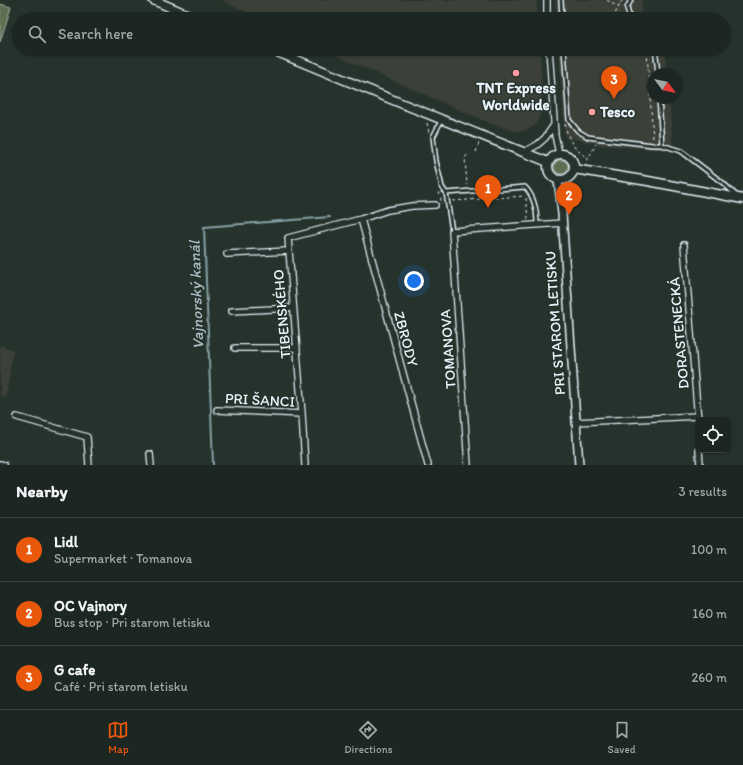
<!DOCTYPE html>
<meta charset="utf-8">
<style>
body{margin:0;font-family:Itim,sans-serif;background:#252e2a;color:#f1f3f6}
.controls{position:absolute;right:12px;bottom:12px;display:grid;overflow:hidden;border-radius:6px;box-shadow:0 1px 3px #0004}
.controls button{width:36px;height:36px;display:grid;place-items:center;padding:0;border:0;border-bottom:1px solid #3a4340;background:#1c2622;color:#f1f3f6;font:20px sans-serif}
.compass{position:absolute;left:647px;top:68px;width:36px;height:36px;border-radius:50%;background:#1c2622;box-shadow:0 1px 3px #0004;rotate:122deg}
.you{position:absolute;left:414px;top:281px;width:14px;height:14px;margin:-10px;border:3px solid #fff;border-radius:50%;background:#1a73e8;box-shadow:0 0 0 6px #1a73e833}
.badge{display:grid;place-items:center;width:26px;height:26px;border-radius:50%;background:#ea580c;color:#fff;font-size:13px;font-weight:700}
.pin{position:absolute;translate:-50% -33px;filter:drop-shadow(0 1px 2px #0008)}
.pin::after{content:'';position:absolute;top:21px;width:14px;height:12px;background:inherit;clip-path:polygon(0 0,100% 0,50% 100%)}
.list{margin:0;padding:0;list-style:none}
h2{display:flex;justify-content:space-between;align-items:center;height:52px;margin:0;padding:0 16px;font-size:17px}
h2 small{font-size:13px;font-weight:400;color:#a0a5a5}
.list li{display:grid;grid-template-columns:26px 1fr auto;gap:12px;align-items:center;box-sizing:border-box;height:64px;padding:0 16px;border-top:1px solid #3a4340}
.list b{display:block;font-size:15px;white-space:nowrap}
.list p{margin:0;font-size:13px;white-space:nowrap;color:#a0a5a5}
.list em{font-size:13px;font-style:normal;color:#a0a5a5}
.icon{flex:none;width:22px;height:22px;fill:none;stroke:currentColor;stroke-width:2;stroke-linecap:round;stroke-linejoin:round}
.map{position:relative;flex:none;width:743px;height:465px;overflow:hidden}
.search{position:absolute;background:#1c2622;box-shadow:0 1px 3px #0004;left:12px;right:12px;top:12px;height:44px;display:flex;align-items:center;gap:10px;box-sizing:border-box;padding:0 14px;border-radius:22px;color:#a0a5a5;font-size:15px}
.sheet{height:244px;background:#1c2622}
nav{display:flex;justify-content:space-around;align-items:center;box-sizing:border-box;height:56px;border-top:1px solid #3a4340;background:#1c2622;font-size:11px;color:#a0a5a5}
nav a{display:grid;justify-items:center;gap:2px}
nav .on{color:#ea580c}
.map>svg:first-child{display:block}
.built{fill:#3a4039}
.green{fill:#5d6e51;stroke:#a2b0a4}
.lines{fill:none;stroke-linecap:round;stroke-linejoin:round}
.stream{stroke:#89a1a6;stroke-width:2}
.service-casing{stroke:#e8f1f8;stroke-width:6}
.minor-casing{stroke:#e8f1f8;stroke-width:8}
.tertiary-casing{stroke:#e8f1f8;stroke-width:10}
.secondary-casing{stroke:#e8f1f8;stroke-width:11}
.path{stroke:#e8f1f8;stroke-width:1;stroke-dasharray:3 3;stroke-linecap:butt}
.service{stroke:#26332d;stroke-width:3}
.minor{stroke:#26332d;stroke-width:5.5}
.tertiary{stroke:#26332d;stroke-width:7}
.secondary{stroke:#26332d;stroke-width:8}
.poi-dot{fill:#ff9aa2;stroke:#26332d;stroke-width:1.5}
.labels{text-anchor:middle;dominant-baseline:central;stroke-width:3;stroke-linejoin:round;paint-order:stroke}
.poi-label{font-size:15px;font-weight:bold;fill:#e8f1f8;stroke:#26332d}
.street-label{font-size:15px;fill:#e8f1f8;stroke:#26332d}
.water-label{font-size:16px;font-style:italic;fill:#a8bcc2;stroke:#26332d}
</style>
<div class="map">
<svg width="743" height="465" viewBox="0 0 743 465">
<rect width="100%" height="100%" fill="#26332d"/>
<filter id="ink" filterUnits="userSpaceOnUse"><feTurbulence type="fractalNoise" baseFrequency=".025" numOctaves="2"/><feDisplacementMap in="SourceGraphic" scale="8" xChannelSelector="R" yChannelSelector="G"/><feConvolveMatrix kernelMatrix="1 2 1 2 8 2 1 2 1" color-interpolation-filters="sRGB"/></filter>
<g filter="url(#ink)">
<path class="built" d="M221,0H536L538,19H260Z
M555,0H643L642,2L641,19H557Z
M322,49H540L543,109L536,124L531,128L523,131H515L489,123Z
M559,49H665L667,74H653V98H669L673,151L602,145L565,137Z
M0,345L13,350L6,398L0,396Z"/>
<path class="green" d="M0,4L11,7L0,42Z
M554 167a7 7 0 1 1 14 0a7 7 0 1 1-14 0Z"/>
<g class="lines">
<path class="stream" d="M213,465L204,227L330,217"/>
<defs>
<path id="service" d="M561,0L562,19
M630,19L627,8L631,0
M564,49L569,120L578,131L588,137L595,138L653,145H662L681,151L723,183L737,196
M653,49L656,55L658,74
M659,98L662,145
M441,121L433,137L436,161L442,187L446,193L525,187C535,197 537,211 537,225
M446,193L452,231"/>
<path id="minor" d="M547,0V19
M549,49L555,135L559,154
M524,152L537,145L545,138L554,125
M361,219L428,465
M684,245L698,420
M227,254L289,251
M232,311L293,308
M235,348H297
M217,410L302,414
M17,417L87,437L89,465
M576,422L698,416
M699,450L700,465
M150,454L151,465
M0,464L4,465
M305,465L302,414L288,238L361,219L388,210L412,206L435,205
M468,465L452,231L563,223"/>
<path id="tertiary" d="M558,180L562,214L579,465"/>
<path id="secondary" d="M153,0L198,19
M270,49L398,102L548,162
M548 167a13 13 0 1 1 26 0a13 13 0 1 1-26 0Z
M574,169L648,181L743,199"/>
</defs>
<use href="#service" class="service-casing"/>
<use href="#minor" class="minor-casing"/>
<use href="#tertiary" class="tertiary-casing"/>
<use href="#secondary" class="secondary-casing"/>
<path class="path" d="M607,0L619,7
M568,19L615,14
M616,19L615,14L622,0
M641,49L647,52L653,139
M522,50H531
M427,123L429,133
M565,124C568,140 574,150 588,158
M476,152L479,143
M467,155L465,158L467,185
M587,161L596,144
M439,192L442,204
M526,198L528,219
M453,201L525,196"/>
<use href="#service" class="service"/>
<use href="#minor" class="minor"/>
<use href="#tertiary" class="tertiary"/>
<use href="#secondary" class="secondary"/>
</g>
</g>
<g class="poi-dot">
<circle cx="516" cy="73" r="4"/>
<circle cx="592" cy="112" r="4"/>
</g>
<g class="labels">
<g class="poi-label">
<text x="516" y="88">TNT Express<tspan x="516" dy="17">Worldwide</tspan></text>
<text x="600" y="112" text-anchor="start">Tesco</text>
</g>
<g class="street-label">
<text transform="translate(282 314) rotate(-95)">TIBENSKÉHO</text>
<text transform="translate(555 323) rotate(-94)">PRI STAROM LETISKU</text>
<text transform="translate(679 333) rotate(-95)">DORASTENECKÁ</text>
<text transform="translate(406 339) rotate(75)">ZBRODY</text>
<text transform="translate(448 349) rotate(-94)">TOMANOVA</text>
<text transform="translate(260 400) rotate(3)">PRI ŠANCI</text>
</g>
<g class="water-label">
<text transform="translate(196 295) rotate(-92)">Vajnorský kanál</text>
</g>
</g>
</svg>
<div class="controls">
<button><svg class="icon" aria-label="locate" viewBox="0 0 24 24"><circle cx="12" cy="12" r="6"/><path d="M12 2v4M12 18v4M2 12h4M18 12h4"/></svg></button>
</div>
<svg class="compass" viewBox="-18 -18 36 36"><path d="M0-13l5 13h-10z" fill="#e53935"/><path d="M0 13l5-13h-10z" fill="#a0a5a5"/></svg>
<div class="you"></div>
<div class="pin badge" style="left:488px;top:208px">1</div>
<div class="pin badge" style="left:569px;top:215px">2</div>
<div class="pin badge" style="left:614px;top:99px">3</div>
<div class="search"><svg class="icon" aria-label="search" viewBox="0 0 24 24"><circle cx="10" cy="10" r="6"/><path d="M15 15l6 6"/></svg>Search here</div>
</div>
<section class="sheet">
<h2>Nearby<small>3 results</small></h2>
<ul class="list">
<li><span class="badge">1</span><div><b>Lidl</b><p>Supermarket · Tomanova</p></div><em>100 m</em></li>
<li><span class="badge">2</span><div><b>OC Vajnory</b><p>Bus stop · Pri starom letisku</p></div><em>160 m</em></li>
<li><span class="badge">3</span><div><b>G cafe</b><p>Café · Pri starom letisku</p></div><em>260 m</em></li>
</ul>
</section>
<nav>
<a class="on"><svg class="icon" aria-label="map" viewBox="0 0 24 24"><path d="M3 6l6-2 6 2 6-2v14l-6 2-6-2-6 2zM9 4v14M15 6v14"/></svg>Map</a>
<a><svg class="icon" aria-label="directions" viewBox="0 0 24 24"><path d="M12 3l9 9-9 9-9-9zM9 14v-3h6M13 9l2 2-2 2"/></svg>Directions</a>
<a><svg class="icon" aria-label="saved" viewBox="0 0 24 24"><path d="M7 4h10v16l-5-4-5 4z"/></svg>Saved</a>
</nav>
